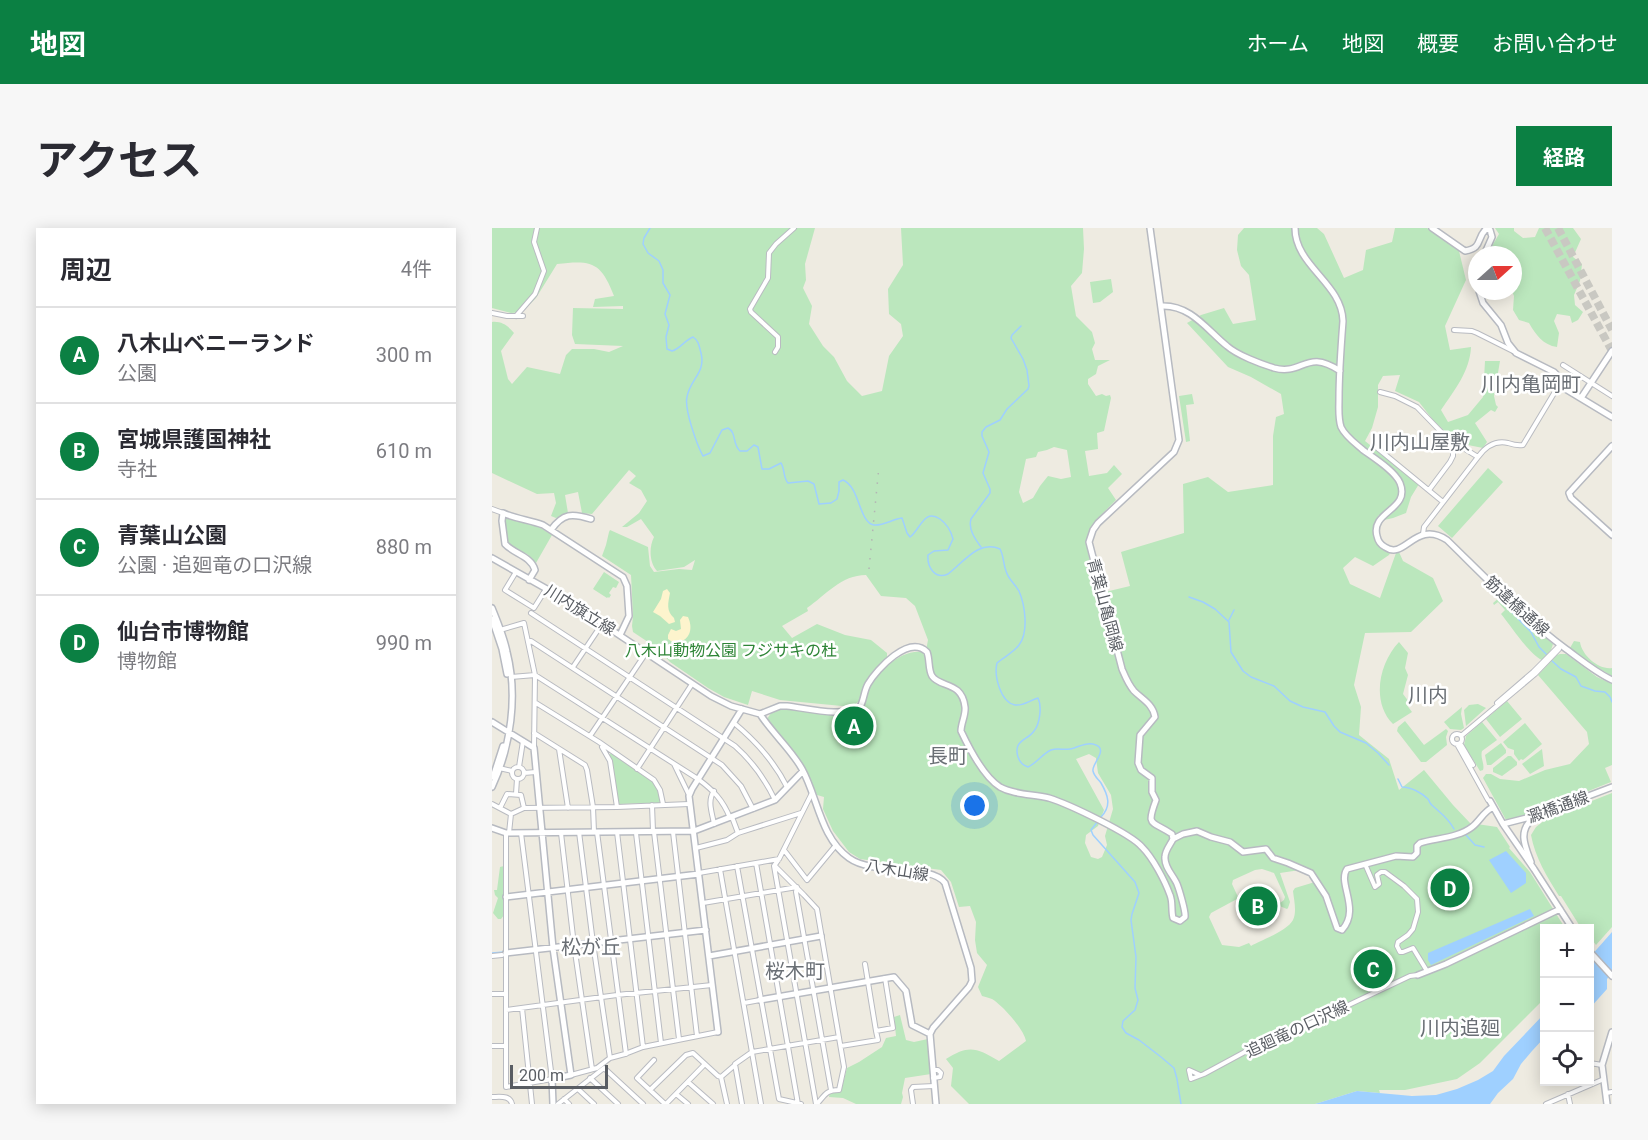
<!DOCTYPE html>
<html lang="ja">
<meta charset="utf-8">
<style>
body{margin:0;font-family:Roboto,"Noto Sans JP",sans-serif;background:#f7f7f7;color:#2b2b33}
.controls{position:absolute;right:18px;bottom:18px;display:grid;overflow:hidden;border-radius:0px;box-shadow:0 3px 15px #0003}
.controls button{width:54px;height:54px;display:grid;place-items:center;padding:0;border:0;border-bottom:2px solid #e1e1e2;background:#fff;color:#2b2b33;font:30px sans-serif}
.compass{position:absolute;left:976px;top:18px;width:54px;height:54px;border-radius:50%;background:#fff;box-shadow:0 3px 15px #0003;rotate:69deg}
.scale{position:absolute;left:18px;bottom:15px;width:98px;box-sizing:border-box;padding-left:6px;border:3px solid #595d63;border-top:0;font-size:16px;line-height:21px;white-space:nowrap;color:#595d63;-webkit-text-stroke:4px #fff;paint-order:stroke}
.you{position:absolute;left:483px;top:578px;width:21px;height:21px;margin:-15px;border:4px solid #fff;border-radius:50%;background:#1a73e8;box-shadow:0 0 0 9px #1a73e833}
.badge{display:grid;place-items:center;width:39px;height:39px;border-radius:50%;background:#0b8043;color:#fff;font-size:20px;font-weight:700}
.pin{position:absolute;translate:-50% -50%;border:3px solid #fff;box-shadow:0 2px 6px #0006}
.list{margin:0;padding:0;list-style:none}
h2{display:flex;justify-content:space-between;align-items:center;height:78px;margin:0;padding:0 24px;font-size:26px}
h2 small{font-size:20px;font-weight:400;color:#7c7c81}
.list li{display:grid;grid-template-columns:39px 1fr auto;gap:18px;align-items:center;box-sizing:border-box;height:96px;padding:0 24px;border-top:2px solid #e1e1e2}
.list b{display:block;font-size:22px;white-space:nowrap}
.list p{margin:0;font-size:20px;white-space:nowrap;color:#7c7c81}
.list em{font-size:20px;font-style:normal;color:#7c7c81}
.icon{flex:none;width:33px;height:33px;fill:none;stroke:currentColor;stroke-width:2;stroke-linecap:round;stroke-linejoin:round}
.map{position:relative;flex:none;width:1120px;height:876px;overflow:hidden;border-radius:0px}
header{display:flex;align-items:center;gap:36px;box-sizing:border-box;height:84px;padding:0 30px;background:#0b8043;color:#fff}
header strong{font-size:28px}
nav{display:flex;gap:33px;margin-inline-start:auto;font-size:21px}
.intro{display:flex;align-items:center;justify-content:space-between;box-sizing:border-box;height:144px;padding:0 36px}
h1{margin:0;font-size:42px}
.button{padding:15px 27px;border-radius:0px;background:#0b8043;color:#fff;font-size:21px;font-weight:700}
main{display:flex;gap:36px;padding:0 36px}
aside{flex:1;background:#fff;border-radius:0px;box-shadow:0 3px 15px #0003}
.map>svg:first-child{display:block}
.green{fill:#bbe7bd;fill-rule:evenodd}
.sand{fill:#fdf4cd}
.water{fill:#9fd0ff}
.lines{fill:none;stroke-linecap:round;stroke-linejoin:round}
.stream{stroke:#9fd0ff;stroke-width:1.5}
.highway-tunnel{stroke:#c9c8c2;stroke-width:8;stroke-dasharray:8 4;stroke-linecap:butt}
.street-casing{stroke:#b9bbc1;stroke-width:6}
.secondary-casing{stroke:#b7bac1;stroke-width:8}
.street{stroke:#fff;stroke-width:4}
.secondary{stroke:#fff;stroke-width:5}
.rail{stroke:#b3b4b4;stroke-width:1.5;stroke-dasharray:1.5 8;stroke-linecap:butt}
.labels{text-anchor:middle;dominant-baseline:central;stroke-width:5;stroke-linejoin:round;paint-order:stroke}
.street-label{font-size:16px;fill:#595d63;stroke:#fff}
.park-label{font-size:16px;fill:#2e8537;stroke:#fff}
.quarter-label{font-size:20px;fill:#6a6f75;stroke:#fff}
</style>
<header>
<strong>地図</strong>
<nav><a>ホーム</a><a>地図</a><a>概要</a><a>お問い合わせ</a></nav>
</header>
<div class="intro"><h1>アクセス</h1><a class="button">経路</a></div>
<main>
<aside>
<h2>周辺<small>4件</small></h2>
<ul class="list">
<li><span class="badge">A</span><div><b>八木山ベニーランド</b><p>公園</p></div><em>300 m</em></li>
<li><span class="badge">B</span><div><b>宮城県護国神社</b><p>寺社</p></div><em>610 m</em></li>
<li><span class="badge">C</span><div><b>青葉山公園</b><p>公園 · 追廻竜の口沢線</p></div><em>880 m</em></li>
<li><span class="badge">D</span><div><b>仙台市博物館</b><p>博物館</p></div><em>990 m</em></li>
</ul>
</aside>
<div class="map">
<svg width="1120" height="876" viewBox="0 0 1120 876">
<rect width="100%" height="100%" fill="#eeebe1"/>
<path class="green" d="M0,0H323L313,36L314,52L311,60L320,78L317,96L331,118L342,129L355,153L370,168L390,163L397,128L411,108L409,96L397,86L396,61L411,37L409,0H591L592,21L590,45L579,58L584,88L600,104L603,115L600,121L603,132H618L606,138L604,146L596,151V156L604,168L610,166L614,168L618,167L619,170L612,203L605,205L606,221L593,223L597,248L615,245L622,237L630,246L616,260L624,272C600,297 591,299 598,335L601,337L609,365L638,358L629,324L692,305L691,256L716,249L736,264L781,257V208L784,189L792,186L789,166L759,149L736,139L695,95L709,87L732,80L741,96L764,92L757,47L749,38L745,22L746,7L752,0H825L832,6L852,50L871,42L874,22L900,14L903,0H935L967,23L974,52L953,98L958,122L979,119C978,143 962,163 949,182L956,194L976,187L991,169L993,133H1008L1002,168L1004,177L1006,179L1003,184L999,182L983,195L995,214L991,220L971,216L960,210L941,192L927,174L903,163L908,147L891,148L886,157V179L880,200L873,213L927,256L919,269L914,285L901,290L892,292L887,287C876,301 881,318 898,325L897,327L881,338L863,329L851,340L858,356L888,370L904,325L907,324L911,333L941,350L951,373L919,404L873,405L862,457L869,479L867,507L897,531L907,562L932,542L961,577L978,595L1005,599L1018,619L1017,620L1038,644L1073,700H1052V771L988,835L965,851L913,862H887L888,865L865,863L823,876H477L459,858L461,840L454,831C477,816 485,820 507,833L534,813C532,801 510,777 500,771C497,770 494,769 490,768L486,759L495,737L485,725L483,712L484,694L478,678L467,679L459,654L449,642L368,631L357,624L341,603L331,581L332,569L325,567L313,540L275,491L279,485L289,481L359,488C364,486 368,486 371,481C374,476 374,469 376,463C384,445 408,421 430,424L433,428L436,412L423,378L414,370L389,368L374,347C349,347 334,367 315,380L316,383L290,398L300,410L325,396L353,407L379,412L395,425V429L373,456L367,473L360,479L288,472L260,463L256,477L232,469L216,460L178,434L165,420L141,404L140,398L141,388L139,347L110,328L114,317L117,304L118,302L156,319L158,338L162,344L187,341L200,342L203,332L192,339L165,343C157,334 157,319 162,309L149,291L135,299H130L147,285L155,273L149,262L137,255L144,248L137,242L100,286L90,285L86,264L73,267L76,285L64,290L59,288L64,275L62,265L45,266L0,245V94C10,93 16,98 22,105L9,123L16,151L20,156L35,139L68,146L74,127L80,121H102L117,124L131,118L83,116L80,107L81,80L131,81V78L101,79L103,71L122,68C109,34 100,32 65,36L44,70L30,84L19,85L0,80ZM562,219L575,222L579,249L569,251L556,248L548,258L541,270L531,275L527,264L534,231L544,229L546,224L555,222ZM597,526L604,530L606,545L619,567L621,581L613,608L615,617L610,629L606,631L599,629L593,615L594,607L606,598L612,582L584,531ZM770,641L782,645L793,669L792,672L785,677L795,681L796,680L798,674L788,645L808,642L825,650L846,696L854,701L849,704L844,702L832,668L823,654L803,660L801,663C802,672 805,684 801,692C795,703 770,712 759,718L757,715L747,719L730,717L717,689L719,685L745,671L746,669L740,656L741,652L763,642Z
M1003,0H1022V3L1031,10L1043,9L1047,0H1081L1089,11L1081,29L1090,36L1088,53L1082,67L1083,77L1091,84L1086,92L1080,95L1078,88L1065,86L1062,93L1067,105L1065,119C1051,117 1044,107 1037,95L1027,92L1021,82L1022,68L1020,63L1021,27L1003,24L1000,18L1007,6Z
M619,51L621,64L608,74L601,75L598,54Z
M700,166L702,176L694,177L698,213L694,214L687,168Z
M996,240L1011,254L960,310L946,298Z
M15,289L23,293L42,296L60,307L44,335L35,326L19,319L15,314L12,295Z
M112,344L127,354L124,360L121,359L117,365L119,367L117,370L116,369L115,370L101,361Z
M1008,369L1061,416L1059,422L1050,432C1037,426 1019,398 1009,386L1013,382L1006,374L1002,377L1001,375Z
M1082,413L1088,414C1090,428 1107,442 1120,440V448L1099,436L1078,420Z
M907,414L916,425L913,440L916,447L911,466L917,474L914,476L920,484L901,496C879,474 887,435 907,414Z
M1068,426H1074L1105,449L1120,456V537L1113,540L1119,554L1029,590L1014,592L991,550L994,546H999L1008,551L1027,553L1053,542L1078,536L1097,516L1095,504L1046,447L1065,427Z
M1015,473L1030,491L1008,509L994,491Z
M986,476L994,480L974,498L972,482L977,477Z
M970,479L969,486L972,500L969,502L958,501L952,494Z
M913,493L932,517L954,501L956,503L954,509L955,517L934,534H929L905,503L906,499Z
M990,494L1005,512L990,523C988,530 993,536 991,542L988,543L972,517L974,508Z
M1033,495L1050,516L1031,532L1029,531L1027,533L1022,526V522L1016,520L1011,514Z
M1009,515L1014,522V525L999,537H995L993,527Z
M1050,521L1052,538L1038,546L1030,536Z
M119,525L162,554L170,574L169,575L126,576L120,534L117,527Z
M1016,528H1019L1025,534V537L1010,548L1001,544V540Z
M1120,565V699L1104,717L1098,709V700H1089L1069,668H1067C1055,649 1043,629 1039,607L1044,599L1054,591Z
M12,638V687L9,691H6L1,685L6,670L3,667L2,662H5L8,639Z
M408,787L414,812L422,814L436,811L439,846L413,850L410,865L411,869L409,876H364L351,870L337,869L338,864L349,863L355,840L367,834L390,819L394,810L404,808L402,789Z"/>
<path class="sand" d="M175,361L178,365C176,375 174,383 182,390L183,394L177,396L168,388L161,384L169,371L171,363Z
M191,388L196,389C202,402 197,414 182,415L176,411V407L179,401L184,403L189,401L188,392Z"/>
<path class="water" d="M1014,623L1034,645V655L1019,665L997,632Z
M1038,681L1042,688L939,737L936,732V725Z
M1120,704V745L1115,751V761L1098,780V729Z
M1052,786V810L1040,823L1029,836L1021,851L1006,865L998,876H823L865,863L920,868L944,867L965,861L986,852L1001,843L1012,828Z"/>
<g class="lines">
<path class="stream" d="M158,0L152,10L151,16L156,25L167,33L171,42V55L178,67L173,86L177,97L174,109L175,121L180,123C188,121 193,112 201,109C207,113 207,118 209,125C214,145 198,151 195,169C192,181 205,217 211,228L218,225L230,202L236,200C245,205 240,216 248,223H255L262,217L266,219L270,241H277L289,235C293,241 291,250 296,255L316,253L322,256L327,276L339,275L345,271L347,263V254L351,252C368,259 367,295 382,297C391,298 401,291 410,290L415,305L418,309C428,302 432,280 448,291C455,296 459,303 461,311L456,322L442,323L436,327C435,339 443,352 456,346C471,335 487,311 508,321C512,328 511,336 514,343C516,351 523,356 527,363C533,377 537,404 527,417C521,425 512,429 505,435C502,447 508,474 523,477C532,478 538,472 546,470C550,478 548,496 542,503C535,513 521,512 526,529C528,535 531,537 536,539C545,535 550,526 559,522C565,520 571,522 578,521C585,520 593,514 601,516C619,520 599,536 601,543C602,548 606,551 609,555C616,567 620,578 609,589
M489,319C483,311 476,301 479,291L498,265V261L491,245L497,224L490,208V204L494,199L508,192L515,181L536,161L537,158L535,142L531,131L519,110L520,107L529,98
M697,369L711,374L723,381L737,394L739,424L751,443L759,449L782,458L798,473L811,479L833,484L842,498L848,504L874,515L886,525L897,537
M1013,377L1039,404L1047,419L1055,427
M737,392L742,382
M1059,432L1069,441L1084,449L1089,458L1103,463L1113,464L1118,469L1120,474
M906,551L910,559C919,559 930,565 936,571C939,576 937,575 942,579C950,586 957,591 962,601
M606,593L599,602L601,607L643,654L647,665L640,686L639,692L644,729L643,760L646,772L643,782L631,793L630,799L634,805L647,812L669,829L682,840L685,851L689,876
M974,607L983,617L992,619
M0,725L12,724"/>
<path class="highway-tunnel" d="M1053,0L1120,123
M1066,0L1120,102"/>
<defs>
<path id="street" d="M0,85L15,88H31
M24,88L43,66L52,43L42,14L45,0
M962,102L980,103L985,105L1021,123
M283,124L286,119V109L259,84L258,81L276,50L277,25L284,16L302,0
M1071,137L1120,168
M888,164L903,168L925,179L955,210L986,229C994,218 1003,212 1016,215C1022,217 1026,218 1031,217L1067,157
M884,219L951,274
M937,262L958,234L961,228V222L964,216
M0,281L11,285
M931,306L932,299L986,229
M24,344L13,362L42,380
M42,380L54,361
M39,385L243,518C261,534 273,551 283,572
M8,402L32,395L43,447L42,520
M36,414L39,413L230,537L249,558L261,581
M81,439L110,396
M19,449L43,447L206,551C221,562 231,572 238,590
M44,475L107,514L162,552L168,562L171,576
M1005,475L1041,444L1068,417
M242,495C265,514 282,533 295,559
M42,505L93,537L95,542L101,579L102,604
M960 511a5 5 0 1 1 10 0a5 5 0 1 1-10 0Z
M98,508L154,425
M969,508L1043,446L1067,421L1068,417
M968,515L981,537
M965,516L996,572L998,573
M110,519L118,533L125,579
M67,521L76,580
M182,536L197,567
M27,539L31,513
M20 545a6 6 0 1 1 12 0a6 6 0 1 1-12 0Z
M7,540L20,543
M145,541L200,456
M32,545L44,544
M320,565L287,631L282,638L324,876
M24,566L25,551
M0,576L19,586
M160,577L161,603
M8,580L15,566L29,567L32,580
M19,586L32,580L125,579L197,576
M240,589L246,605L309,585
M222,596C220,584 215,573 222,563
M87,604L101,715L118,830
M105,604L134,826
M125,604L151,819
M162,604L187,811
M181,604L205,808
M14,605V859L60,851L29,605
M17,605L19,586
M69,605L82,717L100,841
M144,605L169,815
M204,620L235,612L246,605
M292,622L315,652L344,617
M264,635L306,876
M873,636L883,659L887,656L885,647L889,644H893L912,658L925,671L926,684L921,701L916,707L906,714L905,718L908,724H911L921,720L935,743
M245,638L287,871L309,876
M283,638L312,667L325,681L352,839L347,862C334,862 333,867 325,876
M228,641L269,876
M207,645L287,631
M211,675L305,659L304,664L339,862
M0,728L10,727
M373,736L384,803
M0,766H14
M252,775L268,772
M30,780L40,876
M14,782L125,767L220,757
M0,818H14
M349,818L386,812L384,803L401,800L393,750
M162,832L145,850L173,876
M1098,835L1110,837
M441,842H446L449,845L448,849L441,850
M79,847L105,840L118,830L133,826L151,819L226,804
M708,847L697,842L699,851L712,846L762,819L810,799L918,748L926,747
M229,849L235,876
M98,850L126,876
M196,854L221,876
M86,861L102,876
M158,862L194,827L201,825L226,848L229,849L243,837
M1114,865L1120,864
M184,866L196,876
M1076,866L1078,876
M0,869C8,869 18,867 20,876
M72,871L77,876
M66,876L112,840L151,876
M174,876L213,836
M250,876L243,836L260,824L347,809
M421,876L419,862L421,859L442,858
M1054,876L1112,851"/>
<path id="secondary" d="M658,0L687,212L682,224L606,295L601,302L597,314L630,441C633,448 636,456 642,463C650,471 661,476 663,489L648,507L646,535L649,542L660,550V564L664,572C654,599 659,592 680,606L681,611
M803,0C803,38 850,55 851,93C849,119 847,145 847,171C847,180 846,190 849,199C853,208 863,215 871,222C882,230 903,243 908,255C919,282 878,283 885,308C886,313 889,317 893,319C913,333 923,291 955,312C993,349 1031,389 1074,421C1089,432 1103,444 1120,452
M940,0L973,23C991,20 984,11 994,1L998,2L1000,9L992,27
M987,63L991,75L1009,97L1016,115L1024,125L1062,144L1066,148L1067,157L1120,189
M670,78C699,77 715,102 735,118C745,127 769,136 782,140C811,148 814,120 848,143
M1089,170L1120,123
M1120,218L1077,265L1079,270L1120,307
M59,302C71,285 80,285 99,291
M0,330L76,373L219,468L239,478L268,486
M37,352L43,342C39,328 22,326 13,316L10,293L11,285C24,291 38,292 51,297L131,349L135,358L137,388L128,407
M0,380C6,395 12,409 15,424C26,468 19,518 0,559
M0,391L10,421L15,446
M268,486L288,478H295C314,480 352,490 368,479C372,472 372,463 376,456C385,441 417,406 435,424C438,432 436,441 440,448C448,460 470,453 473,479C474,487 469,495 469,503C477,520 492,549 508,559C522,567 541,566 557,570C576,576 638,605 650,619C661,630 673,653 678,667C681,674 679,682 681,690L688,693L693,689C694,684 687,661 685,656C681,647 672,639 673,629C673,622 679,616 681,611
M268,486C280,505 299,521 310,541C326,570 328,609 357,630C382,648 438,635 453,655L479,740L480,753L477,759L441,800L438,806
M0,494L42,520L61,720L79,847L60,851L61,876
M1,549L11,518
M998,573L1011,596L1042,641L1080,700
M1011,596L1046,587L1120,559
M0,600L14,605L202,603L283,572L311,543
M681,611L691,606L705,603L719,609L738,614L751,624L774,621L781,630L796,635L819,645L834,668L845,700L850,702C869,681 845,655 855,641L904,628L921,629L925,625V618L928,615C944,610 966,610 980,599C988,593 991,584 1001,579
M1039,634C1033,618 1026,604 1040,591
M14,669L207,646
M1098,724L1120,748
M14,725L214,702
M217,728L329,708
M926,747L954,736L1068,681
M268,772L402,749L414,763L420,797L438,806
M226,804L197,568L200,561L250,481
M438,806L444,876
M1115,876L1110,837L1120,804"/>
</defs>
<use href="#street" class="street-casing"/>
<use href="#secondary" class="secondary-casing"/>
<use href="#street" class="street"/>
<use href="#secondary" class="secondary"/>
<path class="rail" d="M377,341L387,238"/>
</g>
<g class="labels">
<g class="street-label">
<text transform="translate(613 377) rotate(75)">青葉山亀岡線</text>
<text transform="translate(1025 378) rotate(42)">筋違橋通線</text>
<text transform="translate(88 382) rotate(32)">川内旗立線</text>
<text transform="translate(1066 579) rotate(-20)">澱橋通線</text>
<text transform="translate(405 642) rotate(9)">八木山線</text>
<text transform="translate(805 801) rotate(-25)">追廻竜の口沢線</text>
</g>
<g class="park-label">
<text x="239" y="422">八木山動物公園 フジサキの杜</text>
</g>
<g class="quarter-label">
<text x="1039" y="156">川内亀岡町</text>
<text x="928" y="214">川内山屋敷</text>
<text x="936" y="467">川内</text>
<text x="456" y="528">長町</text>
<text x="99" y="719">松が丘</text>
<text x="303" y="743">桜木町</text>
<text x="968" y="800">川内追廻</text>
</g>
</g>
</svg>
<div class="controls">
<button>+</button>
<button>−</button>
<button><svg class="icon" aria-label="locate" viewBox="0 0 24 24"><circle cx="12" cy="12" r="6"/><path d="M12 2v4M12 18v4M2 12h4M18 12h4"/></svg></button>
</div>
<svg class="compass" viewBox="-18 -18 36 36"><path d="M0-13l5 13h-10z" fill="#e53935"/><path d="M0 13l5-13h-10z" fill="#7c7c81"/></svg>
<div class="scale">200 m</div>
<div class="you"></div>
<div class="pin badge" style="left:362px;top:498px">A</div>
<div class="pin badge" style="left:766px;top:678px">B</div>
<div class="pin badge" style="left:881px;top:741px">C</div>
<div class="pin badge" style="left:958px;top:660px">D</div>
</div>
</main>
